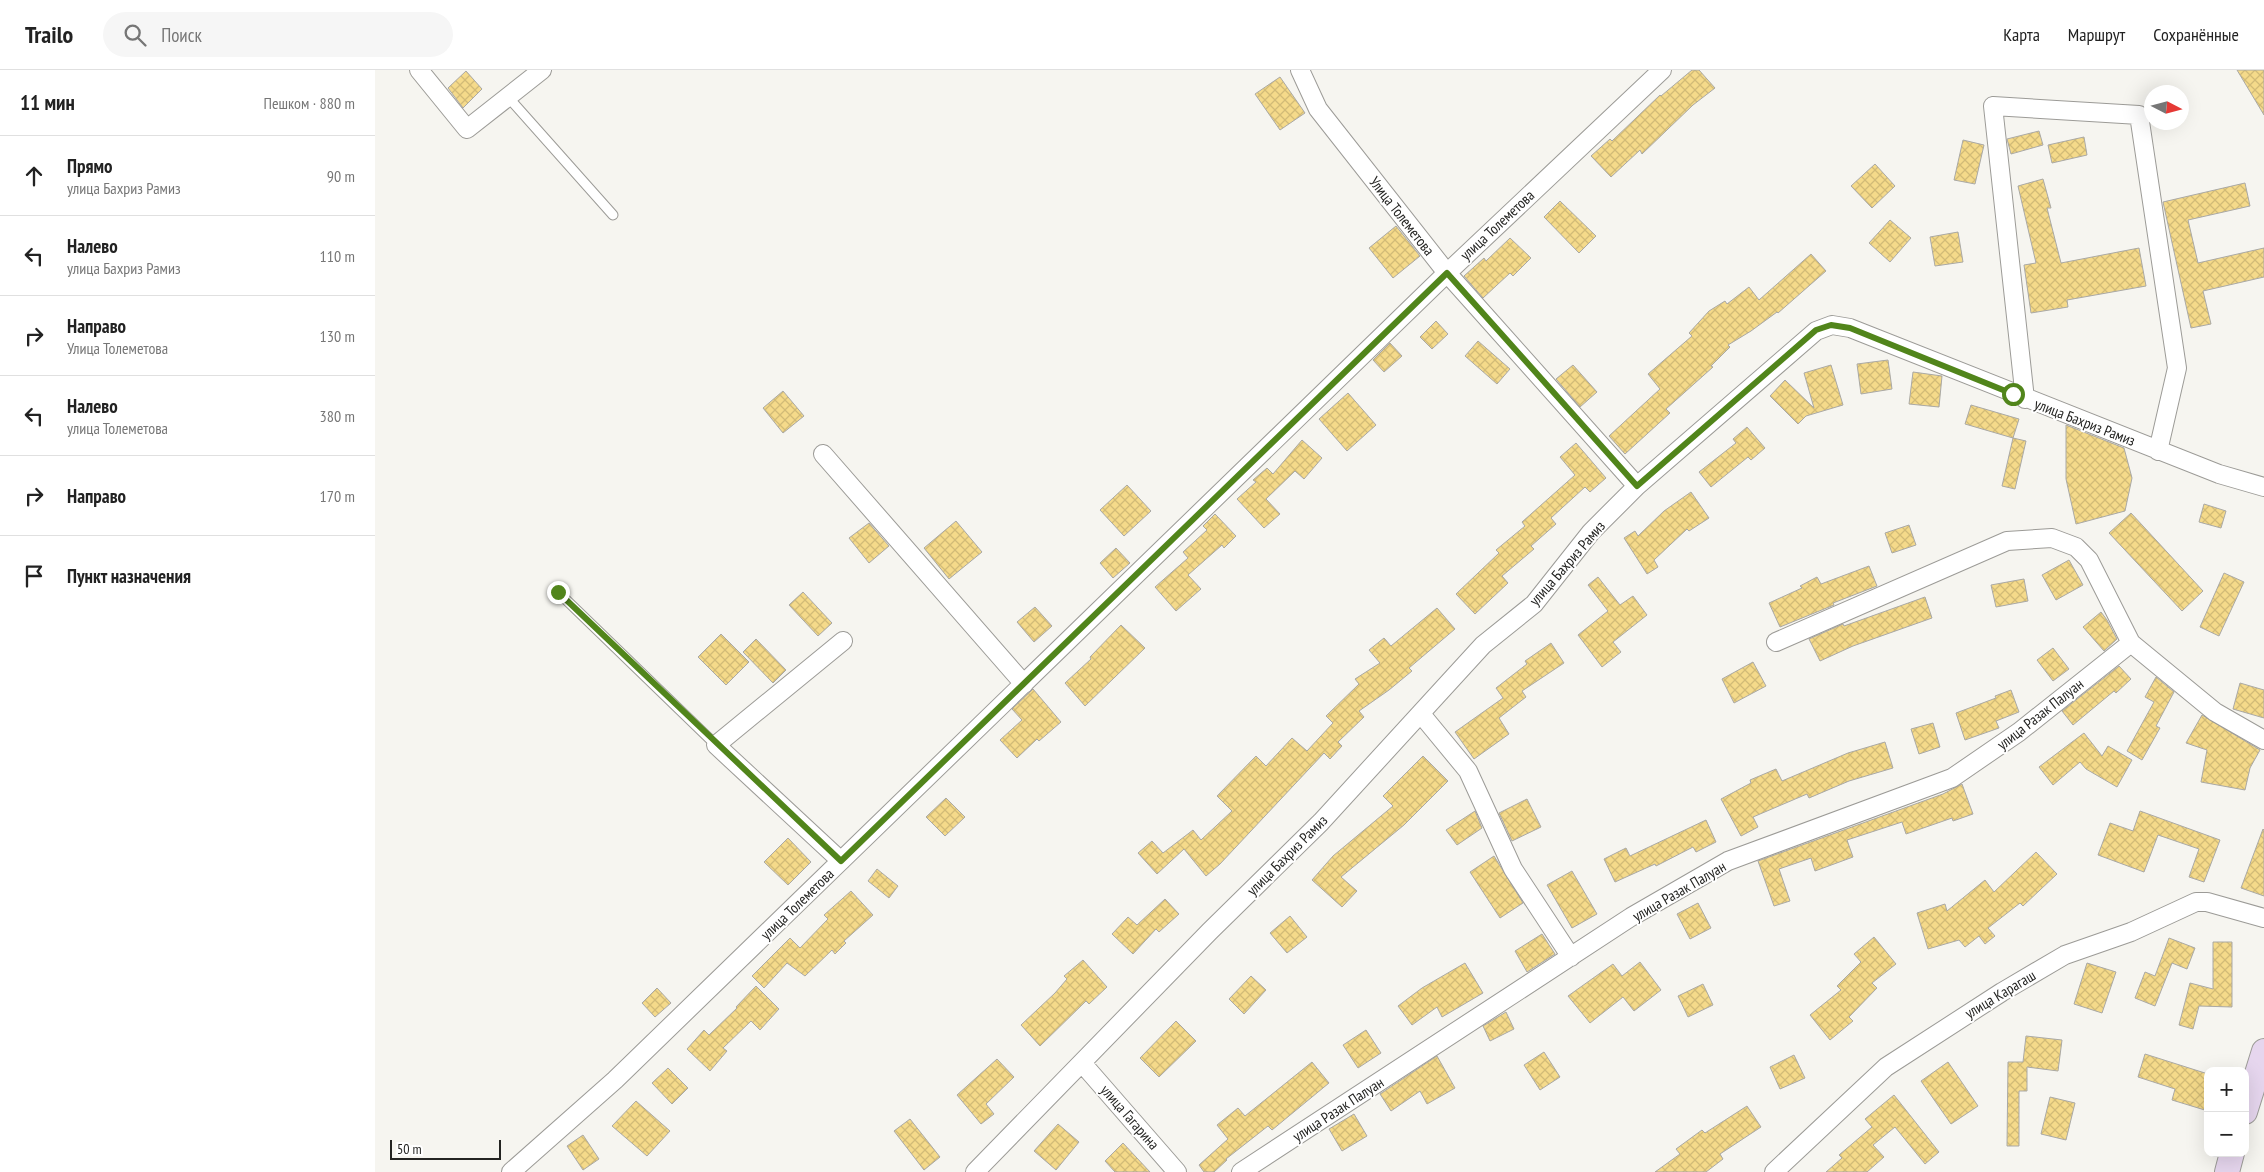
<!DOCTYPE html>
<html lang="ru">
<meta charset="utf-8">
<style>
body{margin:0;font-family:"PT Sans Narrow",sans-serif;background:#f6f6f6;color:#222}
.controls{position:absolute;right:15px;bottom:15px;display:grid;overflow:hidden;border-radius:10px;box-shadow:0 5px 20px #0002}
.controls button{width:45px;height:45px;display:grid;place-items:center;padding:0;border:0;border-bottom:1px solid #e0e0e0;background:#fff;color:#222;font:25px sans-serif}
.compass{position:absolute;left:1769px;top:15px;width:45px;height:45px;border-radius:50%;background:#fff;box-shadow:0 5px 20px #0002;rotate:96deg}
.scale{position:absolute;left:15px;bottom:12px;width:111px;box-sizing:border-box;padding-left:5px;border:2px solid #242422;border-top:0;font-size:14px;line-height:18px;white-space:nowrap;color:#242422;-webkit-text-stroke:4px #fff;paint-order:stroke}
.stop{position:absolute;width:15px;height:15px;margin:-11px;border:4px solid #51851b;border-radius:50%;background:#fff}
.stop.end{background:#51851b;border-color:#fff;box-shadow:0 1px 5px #0008}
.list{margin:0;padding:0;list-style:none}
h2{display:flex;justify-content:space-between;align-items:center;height:65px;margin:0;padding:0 20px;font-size:21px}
h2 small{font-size:16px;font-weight:400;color:#767676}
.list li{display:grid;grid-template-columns:32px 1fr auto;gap:15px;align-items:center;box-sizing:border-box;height:80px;padding:0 20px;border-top:1px solid #e0e0e0}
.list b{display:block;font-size:19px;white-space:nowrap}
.list p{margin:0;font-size:16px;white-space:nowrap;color:#767676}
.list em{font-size:16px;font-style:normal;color:#767676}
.icon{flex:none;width:28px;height:28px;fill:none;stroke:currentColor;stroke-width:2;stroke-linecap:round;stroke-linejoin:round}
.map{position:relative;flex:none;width:1889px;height:1102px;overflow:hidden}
header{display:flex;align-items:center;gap:30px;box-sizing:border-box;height:70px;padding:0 25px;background:#fff;border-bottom:1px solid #e0e0e0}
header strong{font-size:24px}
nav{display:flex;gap:28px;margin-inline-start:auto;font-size:18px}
.search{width:350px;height:45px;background:#f6f6f6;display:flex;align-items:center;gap:12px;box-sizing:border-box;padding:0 18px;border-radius:28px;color:#767676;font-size:19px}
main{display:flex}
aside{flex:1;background:#fff}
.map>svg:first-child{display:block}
.building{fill:url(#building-cross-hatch);stroke:#aaa9a5}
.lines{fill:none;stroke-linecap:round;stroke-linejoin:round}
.service-casing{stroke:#9c9b97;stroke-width:11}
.minor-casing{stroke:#9c9b97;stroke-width:20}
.secondary-casing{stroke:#9c9b97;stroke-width:26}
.service{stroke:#fff;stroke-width:9}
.minor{stroke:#fff;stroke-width:18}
.secondary{stroke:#e6d6ee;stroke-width:24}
.route{stroke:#51851b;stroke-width:6}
.labels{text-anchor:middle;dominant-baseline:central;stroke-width:4;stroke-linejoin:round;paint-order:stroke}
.street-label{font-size:15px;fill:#242422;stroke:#fff}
</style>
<header>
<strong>Trailo</strong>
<div class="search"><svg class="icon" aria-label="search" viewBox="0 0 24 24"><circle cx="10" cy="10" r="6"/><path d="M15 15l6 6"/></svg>Поиск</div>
<nav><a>Карта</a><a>Маршрут</a><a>Сохранённые</a></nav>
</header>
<main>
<aside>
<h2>11 мин<small>Пешком · 880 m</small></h2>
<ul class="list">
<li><svg class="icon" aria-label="ahead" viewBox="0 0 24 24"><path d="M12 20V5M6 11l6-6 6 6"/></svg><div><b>Прямо</b><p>улица Бахриз Рамиз</p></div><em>90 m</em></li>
<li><svg class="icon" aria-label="left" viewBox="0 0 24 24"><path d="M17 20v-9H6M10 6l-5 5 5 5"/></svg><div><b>Налево</b><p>улица Бахриз Рамиз</p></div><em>110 m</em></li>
<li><svg class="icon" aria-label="right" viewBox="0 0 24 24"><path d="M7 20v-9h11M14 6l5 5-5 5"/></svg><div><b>Направо</b><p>Улица Толеметова</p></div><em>130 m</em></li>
<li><svg class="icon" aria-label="left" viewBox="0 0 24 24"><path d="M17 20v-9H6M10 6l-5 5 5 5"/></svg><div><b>Налево</b><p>улица Толеметова</p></div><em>380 m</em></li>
<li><svg class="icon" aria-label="right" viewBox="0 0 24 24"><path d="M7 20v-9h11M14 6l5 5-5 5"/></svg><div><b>Направо</b></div><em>170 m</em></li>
<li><svg class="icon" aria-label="arrive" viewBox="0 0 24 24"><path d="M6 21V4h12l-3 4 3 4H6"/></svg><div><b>Пункт назначения</b></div></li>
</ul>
</aside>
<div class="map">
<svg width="1889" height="1102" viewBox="0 0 1889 1102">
<defs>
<pattern id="building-cross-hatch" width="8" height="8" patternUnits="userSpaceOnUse" patternTransform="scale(1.25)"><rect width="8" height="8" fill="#f5da8a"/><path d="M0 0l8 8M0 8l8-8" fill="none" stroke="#d2bb77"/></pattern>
</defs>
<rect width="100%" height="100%" fill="#f6f5f0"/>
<path class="building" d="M1317,0H1324L1340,18L1318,35L1267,84L1265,80L1236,107L1216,86L1235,69L1237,71L1285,25L1286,26Z
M1862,0H1889V45Z
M91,1L107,19L88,38L73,18Z
M905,7L930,43L905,60L880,24Z
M1664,61L1668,75L1636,84L1632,69Z
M1709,67L1712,85L1677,93L1673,75Z
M1588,70L1609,75L1600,114L1579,110Z
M1500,94L1520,116L1497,138L1476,116Z
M1668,109L1676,138H1672L1686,193L1764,178L1771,216L1692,230L1693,237L1656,243L1649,195L1661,193L1643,116Z
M1870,113L1875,136L1813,150L1823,193L1889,178V207L1828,221L1836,254L1816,258L1788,132Z
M1185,131L1221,166L1204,183L1169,147Z
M1515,150L1536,168L1515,192L1494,173Z
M1021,156L1045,186L1018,208L994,178Z
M1583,162L1588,192L1560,196L1555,167Z
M1135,168L1156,188L1138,206L1135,203L1108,228L1089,206L1109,188L1111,191Z
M1436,184L1451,201L1403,243L1402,242L1376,261L1353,275L1355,277L1336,296L1338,297L1291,339L1295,343L1250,384L1234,366L1285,319L1273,304L1317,266L1314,263L1334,241L1350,231L1352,234L1374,217L1384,230Z
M1061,251L1073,264L1057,279L1045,267Z
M1103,271L1135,299L1122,314L1090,286Z
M1015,273L1027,286L1009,302L998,290Z
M1513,290L1517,319L1486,324L1482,294Z
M1198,295L1222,322L1205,337L1181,309Z
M1456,295L1468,335L1431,346L1423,354L1395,326L1410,310L1439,338L1429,303Z
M1538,302L1567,306L1564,337L1534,334Z
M408,321L429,346L408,363L388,338Z
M973,323L1001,355L972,381L944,349Z
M1596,335L1644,349L1638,368L1590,354Z
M1691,355L1749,378L1757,408L1750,441L1701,454L1691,409Z
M1372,357L1390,378L1376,390L1373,387L1336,417L1324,402L1361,373L1358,369Z
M1638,368L1651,371L1640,419L1627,416Z
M927,370L947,388L929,409L920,401L891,429L905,444L889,458L862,429L881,412L878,410L892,398L898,404Z
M1201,373L1231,408L1215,422L1210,417L1176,448L1181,454L1156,476L1159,479L1127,506L1133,513L1100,544L1081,524L1124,483L1121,480L1150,456L1147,452L1200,405L1185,387Z
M752,415L776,441L749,466L725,440Z
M1316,422L1334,448L1314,461L1312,459L1279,490L1283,497L1272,504L1249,468L1260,461L1263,466L1289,441Z
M1829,434L1851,441L1846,458L1824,452Z
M1756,443L1828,521L1807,541L1734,463Z
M840,444L861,466L849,478L847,475L813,505L826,519L801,541L780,517L813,488L808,482L832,460L828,456Z
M581,451L607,482L574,509L549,478Z
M494,453L514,476L494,493L474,468Z
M1534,455L1541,475L1517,483L1510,463Z
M741,478L755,493L738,508L725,493Z
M1694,490L1708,515L1681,530L1667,505Z
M1494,496L1502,516L1458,533L1459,535L1405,557L1394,533L1427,518L1425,516L1442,507L1446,514Z
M1849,503L1869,512L1844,566L1825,557Z
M1223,507L1245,535L1258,526L1272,545L1238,572L1246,582L1227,597L1203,565L1233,541L1213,515Z
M1649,509L1653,531L1621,537L1616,515Z
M428,522L457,553L443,566L414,535Z
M1550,527L1557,548L1478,576L1445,591L1434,569L1468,554L1469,556Z
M660,537L677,556L659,572L642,552Z
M1062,538L1080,559L1034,598L1037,601L1014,620L984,641L989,647L963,672L967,676L955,689L949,683L845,794L831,806L809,779L782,804L763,783L777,771L788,783L818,760L826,770L857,741L842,726L881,686L891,696L917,668L932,681L958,653L951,646L984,614L980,609L1005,593L994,580L1009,568L1016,576Z
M1726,542L1732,550L1742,569L1729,581L1708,557Z
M746,555L770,578L710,636L690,613L716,589L715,587Z
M346,564L374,592L351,615L323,587Z
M381,569L411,600L398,613L368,582Z
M1176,573L1189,593L1147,621L1151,627L1124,648L1134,664L1099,689L1080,662L1128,628L1121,618L1152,594L1150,591Z
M1678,578L1694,599L1678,611L1662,590Z
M1378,592L1391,616L1359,633L1347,609Z
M1744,596L1756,609L1741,623L1739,621L1698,655L1687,641Z
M1781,607L1799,622L1781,656L1785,658L1767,690L1752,681L1779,632L1770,627Z
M1865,613L1889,620V648L1858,639Z
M658,619L686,652L664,671L662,669L642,688L625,670L647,650L637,639Z
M1636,620L1644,642L1621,651L1624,658L1590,670L1581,643L1621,628L1620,626Z
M1827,645L1885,680L1875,698L1870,720L1826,712L1832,680L1811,673Z
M1558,653L1565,677L1544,684L1536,659Z
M1709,663L1727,686L1733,676L1757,690L1742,717L1711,699L1705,692L1678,715L1664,697Z
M1510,672L1518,698L1474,711L1434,728L1432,724L1378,747L1383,757L1366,766L1346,729L1376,713L1375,710L1401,699L1407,711L1473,683Z
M1048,686L1073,711L1029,755L966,807L982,821L967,837L937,810L958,786L1018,736L1008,726Z
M1587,714L1598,744L1578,751L1577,748L1531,764L1527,752L1472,770L1478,787L1440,801L1436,788L1404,799L1415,831L1399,836L1383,791L1568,724Z
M571,728L590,747L570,766L551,747Z
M1152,729L1166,757L1137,771L1124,743Z
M1100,741L1107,758L1082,775L1071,760Z
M1765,741L1845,770L1829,812L1814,807L1824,779L1783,765L1769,802L1723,785L1735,753L1758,761Z
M1331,750L1341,772L1321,782L1318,777L1281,796L1280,794L1240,812L1229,789L1251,778L1255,786Z
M1888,759L1889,760V826L1866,818Z
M413,768L436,792L413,815L389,792Z
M1661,782L1682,804L1648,836L1645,833L1613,858L1620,866L1610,874L1604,866L1590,877L1584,870L1553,879L1542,843L1570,834L1572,841L1610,810L1619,822Z
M1119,786L1148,833L1125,848L1095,802Z
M502,799L523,816L514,828L493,811Z
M1197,801L1222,844L1197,858L1172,815Z
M476,821L498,845L469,871L471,873L460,884L457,880L430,906L412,893L389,918L377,906L415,868L425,878L453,849L449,845Z
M790,829L804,844L784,862L781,859L758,884L737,864L753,847L762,855Z
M1323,833L1336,858L1315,869L1302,844Z
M915,846L932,867L912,883L895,863Z
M1167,864L1180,884L1152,902L1140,881Z
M1499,867L1521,894L1497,913L1502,918L1474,947L1478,951L1455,970L1435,945L1466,920L1462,916L1486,892L1479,884Z
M1794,868L1820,878L1812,899L1797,893L1780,936L1760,928L1770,902L1780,906Z
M1838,872H1857V937L1824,936L1818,959L1804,955L1815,913L1838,919Z
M708,890L732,917L714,934L711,931L665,976L646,955L680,923L692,909L689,906Z
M1265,892L1286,920L1259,941L1248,927L1215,953L1193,926L1238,894L1247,906Z
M1090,893L1108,923L1067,947L1062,937L1037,955L1023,936L1047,918Z
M1712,893L1741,902L1727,943L1699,934Z
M876,906L891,920L869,944L854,929Z
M1328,914L1338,935L1313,947L1303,926Z
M381,916L404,939L385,960L376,951L348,978L352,981L335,1001L312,979L329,960L334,965L362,938L361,937Z
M282,918L296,933L280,947L267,933Z
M1131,942L1139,959L1115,971L1108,956Z
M801,951L821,971L784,1007L765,988Z
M991,960L1006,983L983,998L968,975Z
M1651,966L1687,970L1683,1001L1652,997V1021H1644V1076H1632L1633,992H1648Z
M1169,982L1185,1007L1165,1020L1149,995Z
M1770,984L1833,1004V1041L1797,1030L1800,1019L1763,1007Z
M1419,985L1430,1008L1405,1019L1395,997Z
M1062,986L1080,1018L1052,1034L1045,1021L1016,1041L1005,1024Z
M622,989L639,1007L611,1034L619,1044L606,1054L582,1025Z
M937,992L954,1013L897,1060L893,1056L851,1089L852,1090L839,1102H829L824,1095L853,1069L842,1055L863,1038L870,1046Z
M1573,992L1603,1036L1576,1054L1546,1011Z
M293,998L313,1018L297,1034L277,1013Z
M1519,1025L1564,1082L1550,1094L1520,1057L1498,1075L1509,1087L1492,1102H1451L1467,1088L1464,1085L1497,1057L1490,1049Z
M1675,1027L1700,1033L1691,1070L1666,1064Z
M261,1031L295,1061L272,1086L237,1056Z
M1372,1036L1386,1057L1345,1084L1348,1089L1331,1102H1280L1305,1084L1301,1079L1327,1060L1330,1063Z
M979,1044L992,1066L967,1081L954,1059Z
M535,1049L565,1087L549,1100L519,1061Z
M683,1054L704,1072L681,1100L659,1081Z
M208,1065L224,1089L208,1100L192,1076Z
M748,1073L775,1102H740L730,1091Z"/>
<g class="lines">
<defs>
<path id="service" d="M133,27L238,145
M183,522L341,675"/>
<path id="minor" d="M44,0L92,59L167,0
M925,0L943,39L1072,203L1262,416
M1650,329L1618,36L1764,45L1802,298L1783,381
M448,384L649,614
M1401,572L1632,471L1677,468L1701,477L1714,490L1756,573L1840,642L1889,670
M1046,644L1093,701L1138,799L1196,887
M466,791L341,675L468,571
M707,993L802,1102
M136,1102L240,1010L1072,203L1287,0
M600,1102L835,861L946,752L1108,575L1159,534L1216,462L1262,416L1441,261L1457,255L1475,258L1844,404L1889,417
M866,1102L1256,847L1353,791L1577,708L1644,662L1756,573
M1399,1102L1511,997L1627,922L1690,885L1756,862L1821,832H1832L1889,848"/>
<path id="secondary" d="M1870,1042L1889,981
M1852,1102L1857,1083"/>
</defs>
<use href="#service" class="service-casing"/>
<use href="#minor" class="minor-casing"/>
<use href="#secondary" class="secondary-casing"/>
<use href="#service" class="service"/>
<use href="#minor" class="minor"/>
<use href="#secondary" class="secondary"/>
</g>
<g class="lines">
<path class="route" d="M183,522L466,791L1072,203L1262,416L1441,260L1456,255L1475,258L1638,324"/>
</g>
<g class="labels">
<g class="street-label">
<text transform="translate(1027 146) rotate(52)">Улица Толеметова</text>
<text transform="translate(1122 155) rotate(-43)">улица Толеметова</text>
<text transform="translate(1710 352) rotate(21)">улица Бахриз Рамиз</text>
<text transform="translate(1192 493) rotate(-49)">улица Бахриз Рамиз</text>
<text transform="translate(1665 644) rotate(-38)">улица Разак Палуан</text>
<text transform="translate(912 785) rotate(-45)">улица Бахриз Рамиз</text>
<text transform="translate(1304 821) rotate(-30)">улица Разак Палуан</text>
<text transform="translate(422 834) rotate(-44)">улица Толеметова</text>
<text transform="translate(1625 924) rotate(-31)">улица Карагаш</text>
<text transform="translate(963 1039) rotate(-33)">улица Разак Палуан</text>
<text transform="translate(755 1047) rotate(49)">улица Гагарина</text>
</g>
</g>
</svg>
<div class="controls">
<button>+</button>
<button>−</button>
</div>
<svg class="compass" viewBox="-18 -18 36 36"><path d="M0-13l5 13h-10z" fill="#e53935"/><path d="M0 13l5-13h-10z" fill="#767676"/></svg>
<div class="scale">50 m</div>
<div class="stop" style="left:1638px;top:324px"></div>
<div class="stop end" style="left:183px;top:522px"></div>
</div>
</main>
